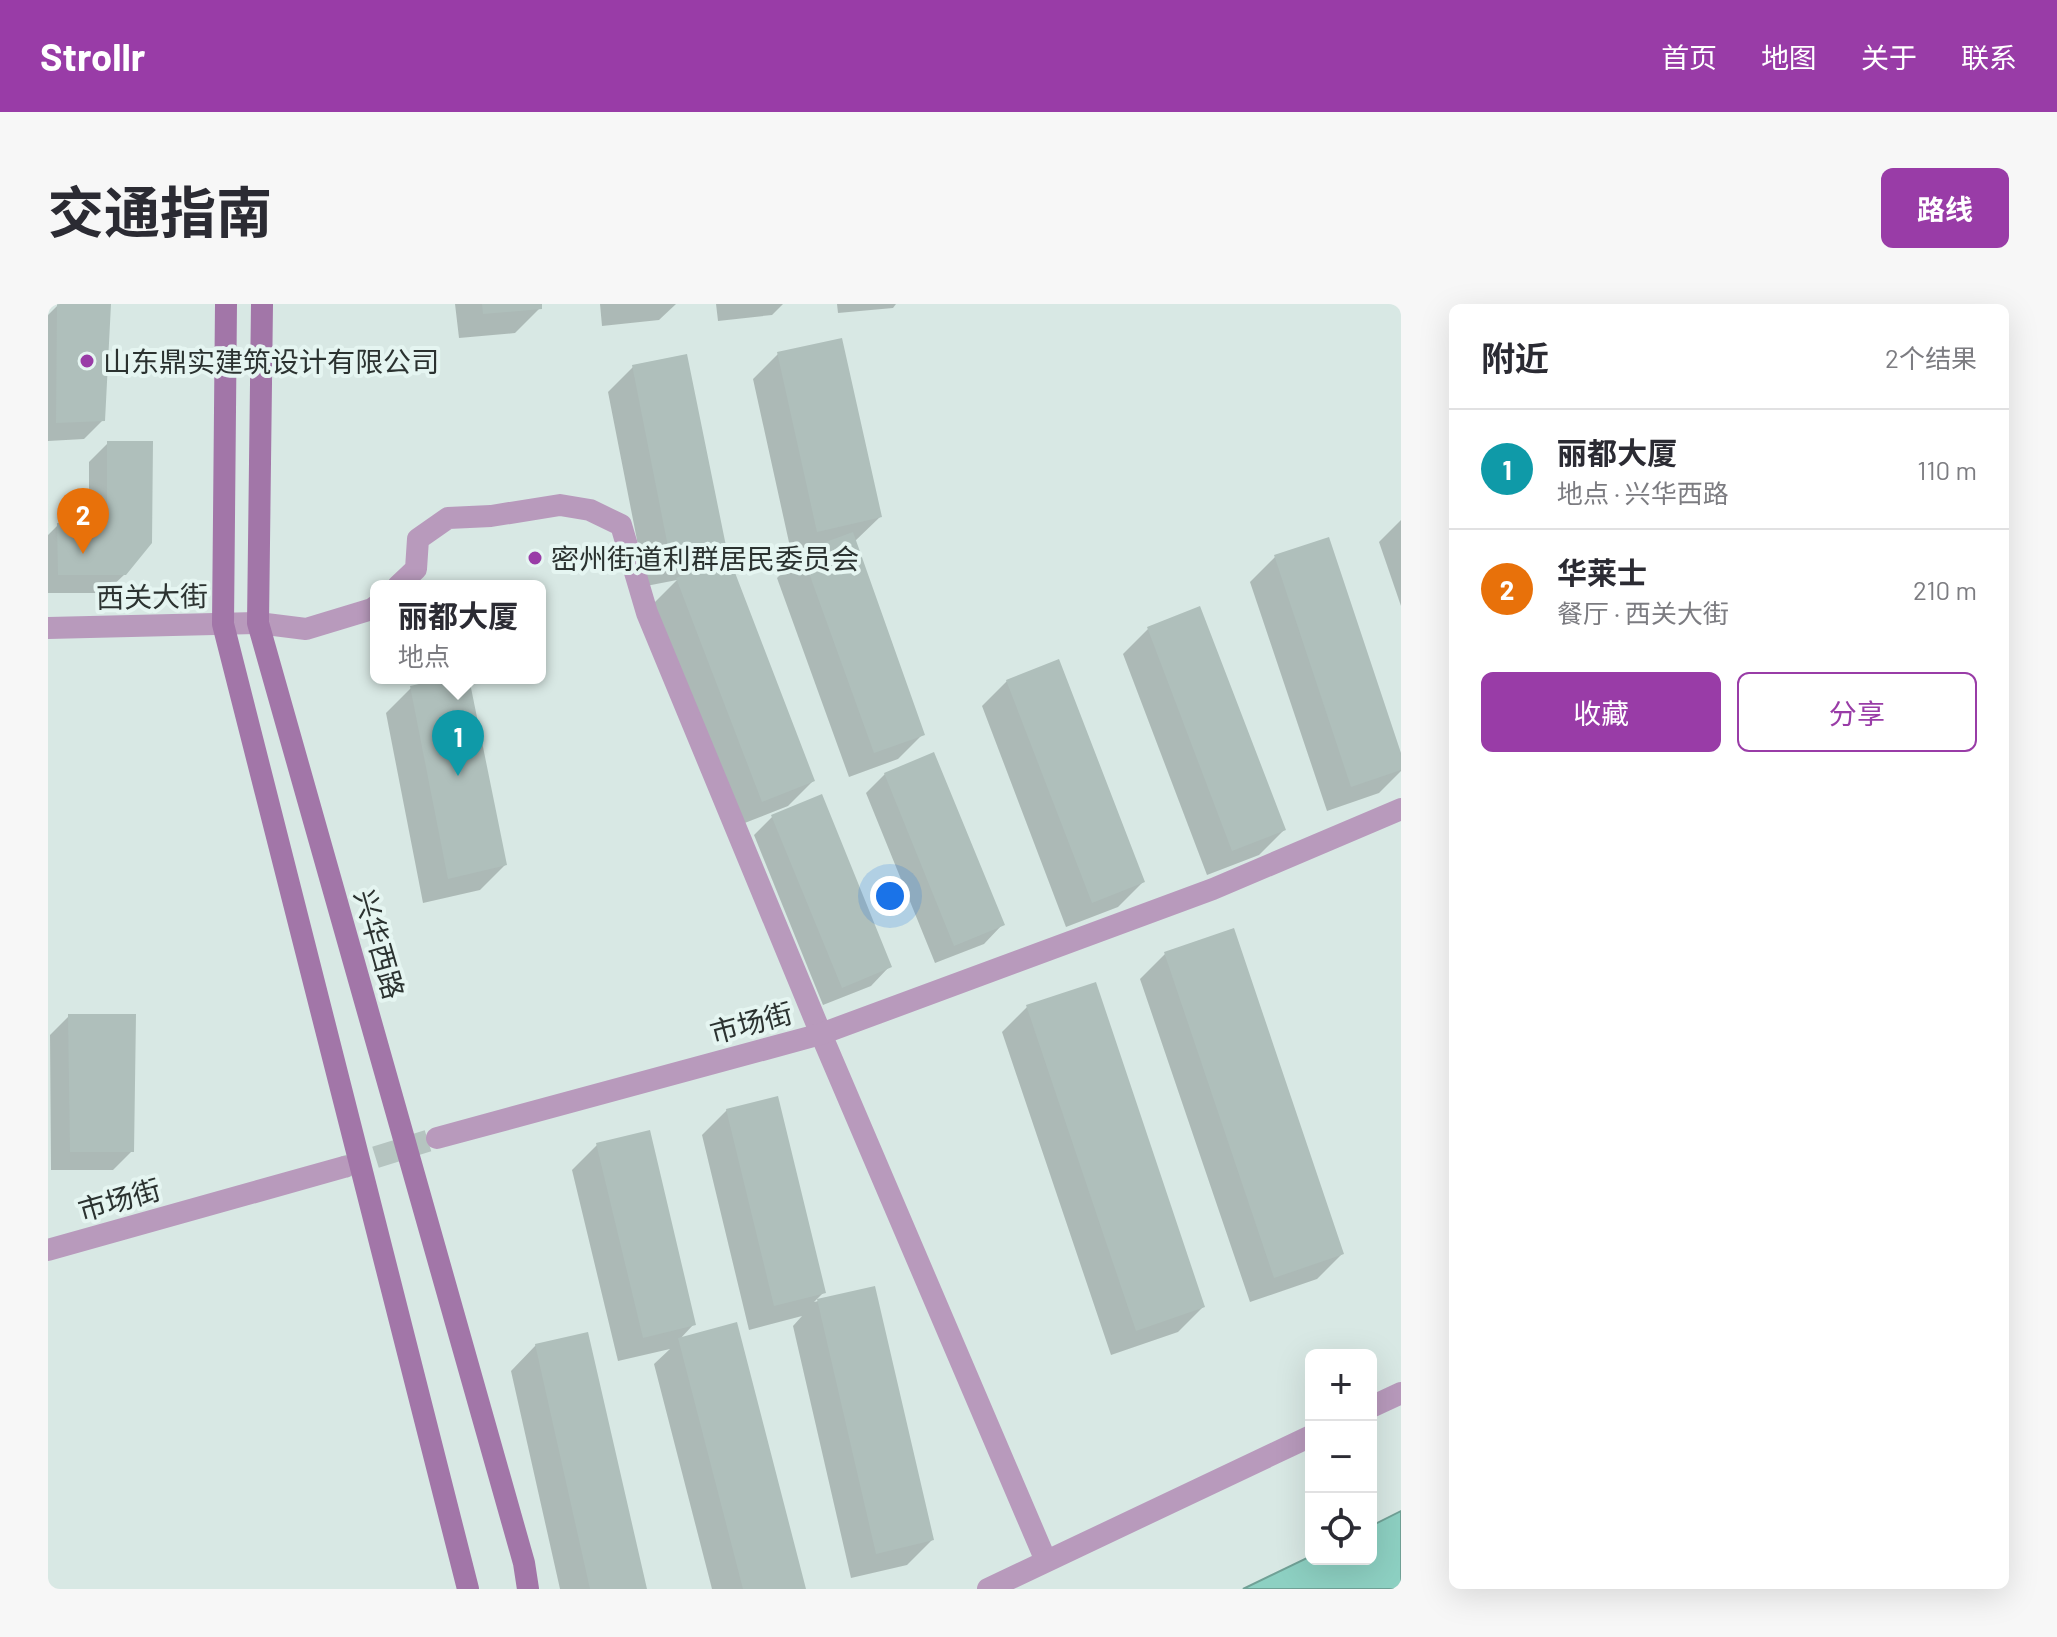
<!DOCTYPE html>
<html lang="zh">
<meta charset="utf-8">
<style>
body{margin:0;font-family:Barlow,"Noto Sans SC",sans-serif;background:#f7f7f7;color:#2b2b33}
.controls{position:absolute;right:24px;bottom:24px;display:grid;overflow:hidden;border-radius:12px;box-shadow:0 8px 32px #0002}
.controls button{width:72px;height:72px;display:grid;place-items:center;padding:0;border:0;border-bottom:2px solid #e1e1e2;background:#fff;color:#2b2b33;font:40px sans-serif}
.you{position:absolute;left:842px;top:592px;width:28px;height:28px;margin:-20px;border:6px solid #fff;border-radius:50%;background:#1a73e8;box-shadow:0 0 0 12px #1a73e833}
.badge{display:grid;place-items:center;width:52px;height:52px;border-radius:50%;background:#993ca7;color:#fff;font-size:26px;font-weight:700}
.pin{position:absolute;translate:-50% -66px;filter:drop-shadow(0 2px 4px #0008)}
.pin::after{content:'';position:absolute;top:42px;width:28px;height:24px;background:inherit;clip-path:polygon(0 0,100% 0,50% 100%)}
.popup{position:absolute;left:322px;top:276px;width:176px;height:104px;box-sizing:border-box;display:grid;place-content:center;border-radius:12px;background:#fff;filter:drop-shadow(0 2px 6px #0005);font-size:26px;white-space:nowrap;color:#7c7c81}
.popup b{font-size:30px;color:#2b2b33}
.popup::after{content:'';position:absolute;left:50%;top:100%;margin-left:-16px;border:16px solid transparent;border-top-color:#fff}
.list{margin:0;padding:0;list-style:none}
h2{display:flex;justify-content:space-between;align-items:center;height:104px;margin:0;padding:0 32px;font-size:34px}
h2 small{font-size:26px;font-weight:400;color:#7c7c81}
.list li{display:grid;grid-template-columns:52px 1fr auto;gap:24px;align-items:center;box-sizing:border-box;height:120px;padding:0 32px;border-top:2px solid #e1e1e2}
.list b{display:block;font-size:30px;white-space:nowrap}
.list p{margin:0;font-size:26px;white-space:nowrap;color:#7c7c81}
.list em{font-size:26px;font-style:normal;color:#7c7c81}
.actions{display:flex;gap:16px;padding:24px 32px}
.actions a{flex:1;padding:18px 0;border:2px solid #993ca7;border-radius:12px;text-align:center;font-size:28px;color:#993ca7}
.actions .main{background:#993ca7;color:#fff}
.icon{flex:none;width:44px;height:44px;fill:none;stroke:currentColor;stroke-width:2;stroke-linecap:round;stroke-linejoin:round}
.map{position:relative;flex:none;width:1353px;height:1285px;overflow:hidden;border-radius:12px}
header{display:flex;align-items:center;gap:48px;box-sizing:border-box;height:112px;padding:0 40px;background:#993ca7;color:#fff}
header strong{font-size:38px}
nav{display:flex;gap:44px;margin-inline-start:auto;font-size:28px}
.intro{display:flex;align-items:center;justify-content:space-between;box-sizing:border-box;height:192px;padding:0 48px}
h1{margin:0;font-size:56px}
.button{padding:20px 36px;border-radius:12px;background:#993ca7;color:#fff;font-size:28px;font-weight:700}
main{display:flex;gap:48px;padding:0 48px}
aside{flex:1;background:#fff;border-radius:12px;box-shadow:0 8px 32px #0002}
.map>svg:first-child{display:block}
.water{fill:#8dd0c2;stroke:#70a196;stroke-width:2}
.shadow{fill:#0003}
.building{fill:#afbfbb}
.lines{fill:none;stroke-linecap:round;stroke-linejoin:round}
.tertiary-tunnel{stroke:#b5c4c0;stroke-width:22;stroke-dasharray:22 11;stroke-linecap:butt}
.minor{stroke:#b89abc;stroke-width:22}
.tertiary{stroke:#b89abc;stroke-width:22}
.secondary{stroke:#a276a8;stroke-width:22}
.poi-dot{fill:#993ca7;stroke:#e5f5f1;stroke-width:3}
.labels{text-anchor:middle;dominant-baseline:central;stroke-width:8;stroke-linejoin:round;paint-order:stroke}
.poi-label{font-size:28px;fill:#2b3230;stroke:#e5f5f1;text-anchor:start}
.street-label{font-size:28px;fill:#2b3230;stroke:#e5f5f1}
</style>
<header>
<strong>Strollr</strong>
<nav><a>首页</a><a>地图</a><a>关于</a><a>联系</a></nav>
</header>
<div class="intro"><h1>交通指南</h1><a class="button">路线</a></div>
<main>
<div class="map">
<svg width="1353" height="1285" viewBox="0 0 1353 1285">
<rect width="100%" height="100%" fill="#d8e8e4"/>
<path class="water" d="M1353,1207V1285H1195L1263,1252V1255H1323V1222Z"/>
<path class="shadow" d="M407,0H492V4L467,29L411,34Z
M552,0H628L611,16L554,22Z
M668,0H735L724,11L670,17Z
M789,0H848L845,4L790,9Z
M10,1L55,116L36,135L0,137V11Z
M730,50L832,213L806,238L875,430L850,455L801,473L729,274L753,250L744,252L705,75Z
M585,63L676,246L658,265L765,477L740,502L689,522L604,301L629,276L598,282L560,88Z
M60,139L77,270L57,289H0V231L10,221L41,220V158Z
M1353,216V302L1331,238Z
M1279,236L1353,455V467L1331,489L1279,507L1202,278L1227,253Z
M1151,305L1236,526L1211,551L1159,571L1075,350L1100,325Z
M407,374H419L457,561L432,586L375,599L338,409L363,384Z
M959,377L1095,578L1070,603L1018,623L934,402Z
M837,470L954,621L936,640L887,659L818,489Z
M725,512L841,663L823,682L775,701L706,531Z
M1117,650L1294,950L1269,975L1202,998L1092,675Z
M979,703L1155,1003L1130,1028L1063,1051L954,728Z
M21,712L84,847L65,866H3L2,731Z
M679,806L776,988L766,998L826,984L884,1236L859,1261L803,1274L745,1022L754,1012L701,1026L654,831Z
M549,841L646,1020L631,1036L756,1285H664L606,1060L622,1045L570,1057L524,866Z
M488,1041L597,1285H512L463,1067Z"/>
<path class="building" d="M9,0H63L57,117L8,119Z
M434,0H494V5L435,10Z
M794,34L834,213L769,228L729,48Z
M639,50L679,247L623,258L584,61Z
M59,137H105L104,239L78,271H10L9,219L59,217Z
M805,228L877,431L826,449L753,247Z
M1281,233L1353,449V466L1303,483L1226,251Z
M681,253L767,477L714,498L628,274Z
M1152,302L1238,526L1184,547L1099,323Z
M1011,355L1097,578L1044,599L958,376Z
M398,374H421L459,561L400,575L362,382Z
M886,448L957,621L906,642L836,469Z
M774,490L844,663L794,684L723,511Z
M1186,624L1296,950L1226,974L1116,648Z
M1048,678L1157,1003L1088,1027L978,701Z
M20,710H88L86,848H22Z
M730,792L778,989L726,1002L678,805Z
M602,826L648,1021L595,1034L548,839Z
M827,982L886,1236L828,1250L769,995Z
M689,1018L758,1285H695L630,1034Z
M540,1028L599,1285H542L487,1040Z"/>
<g class="lines">
<path class="tertiary-tunnel" d="M296,863L389,834"/>
<path class="minor" d="M350,282L368,265L370,235L400,214L443,212L512,201L542,206L573,221L599,309L773,730L998,1257
M210,319L258,325L324,305L328,302"/>
<path class="tertiary" d="M0,324L210,319
M389,834L773,730L1165,585L1353,505
M0,946L296,863
M1323,1103L1353,1089
M940,1285L1263,1132"/>
<path class="secondary" d="M178,0L175,320L420,1285
M214,0L210,319L476,1259L480,1285"/>
</g>
<g class="poi-dot">
<circle cx="39" cy="57" r="8"/>
<circle cx="487" cy="254" r="8"/>
</g>
<g class="labels">
<g class="poi-label">
<text x="55" y="57">山东鼎实建筑设计有限公司</text>
<text x="503" y="254">密州街道利群居民委员会</text>
</g>
<g class="street-label">
<text transform="translate(104 292) rotate(-1)">西关大街</text>
<text transform="translate(332 640) rotate(74)">兴华西路</text>
<text transform="translate(703 718) rotate(-15)">市场街</text>
<text transform="translate(71 895) rotate(-16)">市场街</text>
</g>
</g>
</svg>
<div class="controls">
<button>+</button>
<button>−</button>
<button><svg class="icon" aria-label="locate" viewBox="0 0 24 24"><circle cx="12" cy="12" r="6"/><path d="M12 2v4M12 18v4M2 12h4M18 12h4"/></svg></button>
</div>
<div class="you"></div>
<div class="pin badge" style="left:410px;top:472px;background:#0f9aa8">1</div>
<div class="popup"><b>丽都大厦</b>地点</div>
<div class="pin badge" style="left:35px;top:250px;background:#e8710a">2</div>
</div>
<aside>
<h2>附近<small>2个结果</small></h2>
<ul class="list">
<li><span class="badge" style="background:#0f9aa8">1</span><div><b>丽都大厦</b><p>地点 · 兴华西路</p></div><em>110 m</em></li>
<li><span class="badge" style="background:#e8710a">2</span><div><b>华莱士</b><p>餐厅 · 西关大街</p></div><em>210 m</em></li>
</ul>
<div class="actions"><a class="main">收藏</a><a>分享</a></div>
</aside>
</main>
